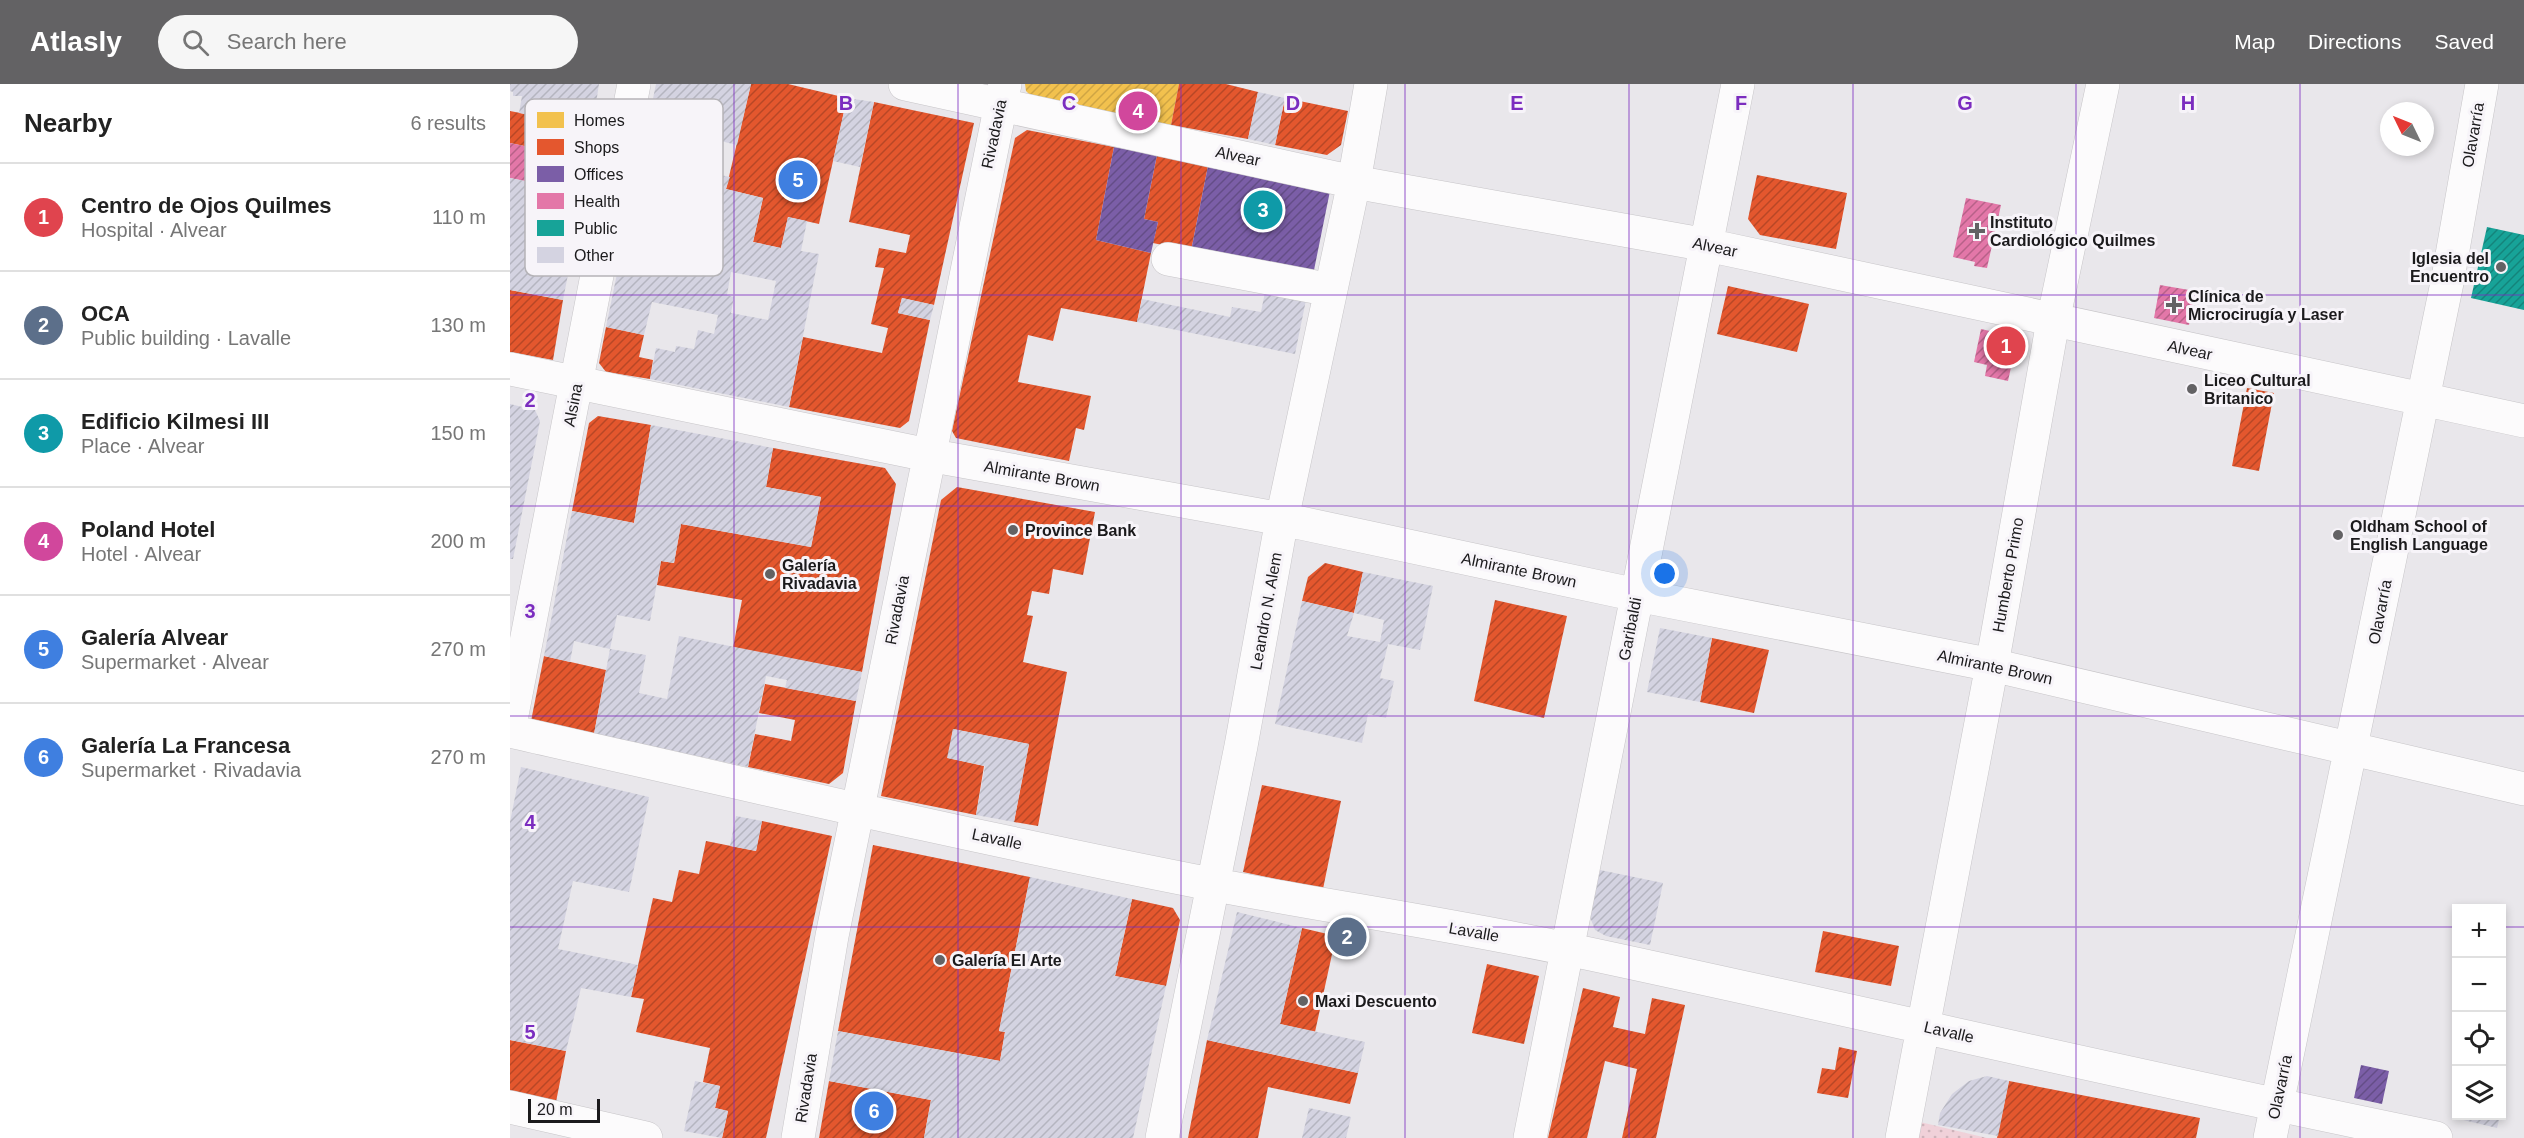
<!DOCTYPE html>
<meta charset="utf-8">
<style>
body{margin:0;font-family:Helvetica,sans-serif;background:#f6f6f6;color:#222}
.controls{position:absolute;right:18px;bottom:18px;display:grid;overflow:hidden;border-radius:0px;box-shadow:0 3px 9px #0003}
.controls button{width:54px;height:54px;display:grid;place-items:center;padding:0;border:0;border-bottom:2px solid #e0e0e0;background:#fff;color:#222;font:30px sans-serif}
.compass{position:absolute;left:1870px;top:18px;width:54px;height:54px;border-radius:50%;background:#fff;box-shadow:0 3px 9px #0003;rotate:313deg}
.scale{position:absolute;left:18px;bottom:15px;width:72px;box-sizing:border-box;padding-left:6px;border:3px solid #1b1a1c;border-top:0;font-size:16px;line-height:21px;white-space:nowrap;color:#1b1a1c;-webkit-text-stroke:4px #f7f4f9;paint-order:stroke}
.you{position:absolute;left:1155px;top:490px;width:21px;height:21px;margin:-15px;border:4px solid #fff;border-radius:50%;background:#1a73e8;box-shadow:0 0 0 9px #1a73e833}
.badge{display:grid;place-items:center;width:39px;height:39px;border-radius:50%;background:#636264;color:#fff;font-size:20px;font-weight:700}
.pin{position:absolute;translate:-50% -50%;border:3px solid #fff;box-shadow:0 2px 6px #0006}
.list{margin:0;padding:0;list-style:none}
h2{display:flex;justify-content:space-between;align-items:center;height:78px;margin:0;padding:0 24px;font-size:26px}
h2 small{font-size:20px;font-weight:400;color:#767676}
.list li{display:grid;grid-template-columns:39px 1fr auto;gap:18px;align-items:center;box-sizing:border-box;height:108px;padding:0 24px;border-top:2px solid #e0e0e0}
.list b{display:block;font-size:22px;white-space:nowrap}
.list p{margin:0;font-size:20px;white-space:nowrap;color:#767676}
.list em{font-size:20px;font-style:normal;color:#767676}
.icon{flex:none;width:33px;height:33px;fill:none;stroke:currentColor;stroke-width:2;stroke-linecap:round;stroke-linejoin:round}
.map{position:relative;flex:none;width:2014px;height:1054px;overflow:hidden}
header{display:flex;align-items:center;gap:36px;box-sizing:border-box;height:84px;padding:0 30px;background:#636264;color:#fff}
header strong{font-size:28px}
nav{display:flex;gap:33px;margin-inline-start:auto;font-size:21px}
.search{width:420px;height:54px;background:#f6f6f6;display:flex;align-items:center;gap:15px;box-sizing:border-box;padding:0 21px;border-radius:33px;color:#767676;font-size:22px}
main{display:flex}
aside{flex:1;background:#fff}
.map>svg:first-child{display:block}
.park{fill:url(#park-dots)}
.homes{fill:url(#homes-hatch)}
.shops{fill:url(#shops-hatch)}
.offices{fill:url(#offices-hatch)}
.health{fill:url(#health-hatch)}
.public{fill:url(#public-hatch)}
.building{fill:url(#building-hatch);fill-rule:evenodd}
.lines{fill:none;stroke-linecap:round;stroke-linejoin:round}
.minor-casing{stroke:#c7c5c8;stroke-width:34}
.minor{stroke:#fcfbfc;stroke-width:33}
.grid{fill:none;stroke:#7b2cbf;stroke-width:1.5;stroke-opacity:0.55}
.poi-dot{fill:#636264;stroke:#f7f4f9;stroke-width:2}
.labels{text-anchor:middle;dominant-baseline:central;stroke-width:6;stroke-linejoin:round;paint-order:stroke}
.street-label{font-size:16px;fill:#1b1a1c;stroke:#f7f4f9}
.poi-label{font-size:16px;font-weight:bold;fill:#1b1a1c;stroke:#f7f4f9;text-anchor:start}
.key{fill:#f7f4f9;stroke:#b5b3b7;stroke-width:1.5}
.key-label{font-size:16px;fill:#1b1a1c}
.grid-label{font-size:20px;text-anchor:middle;font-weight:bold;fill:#7b2cbf;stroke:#f7f4f9;stroke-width:6;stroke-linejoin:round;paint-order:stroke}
</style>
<header>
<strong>Atlasly</strong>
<div class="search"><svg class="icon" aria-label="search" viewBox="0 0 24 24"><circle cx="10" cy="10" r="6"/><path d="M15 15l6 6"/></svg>Search here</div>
<nav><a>Map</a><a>Directions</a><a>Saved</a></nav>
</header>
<main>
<aside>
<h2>Nearby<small>6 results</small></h2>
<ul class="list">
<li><span class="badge" style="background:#e0444e">1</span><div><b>Centro de Ojos Quilmes</b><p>Hospital · Alvear</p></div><em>110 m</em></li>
<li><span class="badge" style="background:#5c6f8a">2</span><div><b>OCA</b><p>Public building · Lavalle</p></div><em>130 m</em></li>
<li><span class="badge" style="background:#0f9aa8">3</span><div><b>Edificio Kilmesi III</b><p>Place · Alvear</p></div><em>150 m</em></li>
<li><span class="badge" style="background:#d1479c">4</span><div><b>Poland Hotel</b><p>Hotel · Alvear</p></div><em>200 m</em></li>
<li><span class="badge" style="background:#3f7fe0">5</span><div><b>Galería Alvear</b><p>Supermarket · Alvear</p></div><em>270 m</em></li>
<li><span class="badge" style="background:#3f7fe0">6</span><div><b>Galería La Francesa</b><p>Supermarket · Rivadavia</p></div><em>270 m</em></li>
</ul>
</aside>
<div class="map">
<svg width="2014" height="1054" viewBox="0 0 2014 1054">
<defs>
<pattern id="park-dots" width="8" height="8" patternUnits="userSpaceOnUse" patternTransform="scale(1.5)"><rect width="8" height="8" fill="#f0d1d9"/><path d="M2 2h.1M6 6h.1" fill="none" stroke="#cdb3ba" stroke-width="1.8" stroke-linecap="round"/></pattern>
<pattern id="homes-hatch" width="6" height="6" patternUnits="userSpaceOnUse" patternTransform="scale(1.5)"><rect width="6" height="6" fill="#f2c14e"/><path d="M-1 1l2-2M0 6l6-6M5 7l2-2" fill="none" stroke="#cfa544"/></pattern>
<pattern id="shops-hatch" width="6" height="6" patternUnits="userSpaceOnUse" patternTransform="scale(1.5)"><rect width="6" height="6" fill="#e4572e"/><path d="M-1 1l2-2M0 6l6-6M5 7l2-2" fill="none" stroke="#b84726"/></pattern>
<pattern id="offices-hatch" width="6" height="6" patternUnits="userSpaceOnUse" patternTransform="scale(1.5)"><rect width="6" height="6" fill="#7b5ea7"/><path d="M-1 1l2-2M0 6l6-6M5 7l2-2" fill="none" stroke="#644d87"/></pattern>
<pattern id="health-hatch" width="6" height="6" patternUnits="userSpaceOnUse" patternTransform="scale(1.5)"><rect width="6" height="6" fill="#e377a8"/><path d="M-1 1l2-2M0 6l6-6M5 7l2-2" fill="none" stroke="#b76188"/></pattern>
<pattern id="public-hatch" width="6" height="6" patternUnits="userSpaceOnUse" patternTransform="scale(1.5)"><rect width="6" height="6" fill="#17a398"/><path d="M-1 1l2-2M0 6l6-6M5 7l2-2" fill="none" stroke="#14847b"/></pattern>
<pattern id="building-hatch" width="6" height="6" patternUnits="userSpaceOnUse" patternTransform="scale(1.5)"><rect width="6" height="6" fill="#d4d3e1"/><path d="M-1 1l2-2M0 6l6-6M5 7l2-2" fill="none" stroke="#b5b5c0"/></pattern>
</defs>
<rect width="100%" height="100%" fill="#e9e7eb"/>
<path class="park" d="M1410,1038L1477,1054H1407Z"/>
<path class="homes" d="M515,0H669L661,41L522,13L516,7Z"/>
<path class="shops" d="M241,0H278L337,14L309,140L278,133L271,164L243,158L253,114L216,105Z
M669,0H716L748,8L738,55L661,41Z
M775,14L838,27L831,61L817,71L765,61Z
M364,18L464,39L424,221L392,214L388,229L420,236L399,337L390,344L279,323L293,253L372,269L378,244L361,240L374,184L365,183L369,164L396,169L400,151L339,138Z
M0,27L88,44L81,76L0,59Z
M517,46L604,63L586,156L641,169L627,238L551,224L543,257L518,251L508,298L581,312L574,346L566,344L559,377L446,354L442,347L505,54Z
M647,71L698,82L681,167L643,159L648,138L634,135Z
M1247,91L1337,109L1326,165L1250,151L1238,135Z
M1218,202L1299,220L1287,268L1207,250Z
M0,206L53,216L43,276L0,268Z
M96,243L134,251L129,273L143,276L140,295L96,288L89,279Z
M1737,304L1764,309L1749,387L1722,382Z
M88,332L141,341L124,439L62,427L79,339Z
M263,364L375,384L386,400L352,588L223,564L232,516L147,501L151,477L164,479L171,440L301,463L311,413L256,403Z
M447,403L585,428L573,491L543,485L539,510L522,507L517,531L523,532L513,578L557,588L528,742L504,738L519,660L443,645L438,674L474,682L466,731L371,712L431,416Z
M815,479L853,488L844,529L792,517L798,493Z
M985,516L1057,532L1034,634L964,617Z
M1202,554L1259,566L1244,629L1190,618Z
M34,572L96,586L84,650L21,637Z
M255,600L346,617L333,689L319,700L238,683L245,650L281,657L285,636L249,629Z
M752,701L831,717L813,805L733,788Z
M252,737L322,752L256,1054H212L218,1027L205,1024L210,1002L193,998L200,964L126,948L134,915L121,913L143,814L162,818L169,786L189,790L196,757L246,767Z
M363,761L520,793L489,947L495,948L490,977L328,947Z
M622,815L663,824L670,836L656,902L605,892Z
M792,844L826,852L805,948L770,940Z
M1313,847L1389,862L1381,902L1305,888Z
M977,880L1029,892L1014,960L962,949Z
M1073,904L1110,913L1103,943L1135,950L1142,914L1175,921L1146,1054H1112L1127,985L1095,977L1077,1054H1038Z
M0,956L56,967L46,1018L0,1008Z
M697,956L848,989L840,1020L758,1003L748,1054H678Z
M1329,963L1347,967L1338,1014L1307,1009L1312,984L1325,986Z
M319,997L421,1016L414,1054H309Z
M1499,997L1690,1034L1686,1054H1487Z"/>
<path class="offices" d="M604,63L647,71L634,135L648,138L641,169L586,156Z
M698,82L820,107L803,191L681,167Z
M1851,981L1879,987L1872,1020L1844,1014Z"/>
<path class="health" d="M0,59L81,76L74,109L0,94Z
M1456,114L1491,121L1477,184L1464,182L1465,178L1443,173Z
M1650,201L1685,207L1679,241L1644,234Z
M1471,245L1493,250L1505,265L1498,297L1475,292L1477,281L1464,278Z"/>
<path class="public" d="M1977,143L2014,151V226L1961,214Z"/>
<path class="building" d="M0,0H89L85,26L91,27L88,44L9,29L12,12H3V8L0,7Z
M146,0H241L227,61L198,54L192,87L220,93L216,105L253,114L243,158L271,164L278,133L297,137L291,167L309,170L279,323L140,295L146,264L165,268L166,262L184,265L188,246L204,250L208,231L142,218L134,251L96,243ZM221,188L266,197L258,236L221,229L224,213L217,211Z
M748,8L775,14L765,61L738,55Z
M337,14L364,18L350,83L323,77Z
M0,94L74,109L53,216L0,206Z
M756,203L797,211L785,270L627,238L632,215L720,233L722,223L751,228Z
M392,214L424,221L420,236L388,229Z
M0,320L25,326L30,337L3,475H0Z
M141,341L263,364L256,403L311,413L301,463L171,440L164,479L151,477L140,537L107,531L100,565L64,557L60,578L34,572L62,427L124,439Z
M853,488L923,502L910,566L878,560L870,594L884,597L876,634L858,630L852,659L765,640L792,517L844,529L837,552L870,558L874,536L844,529Z
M1150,544L1202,554L1190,618L1137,608Z
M169,552L352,588L346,617L275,604L277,596L256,592L238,683L84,650L100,565L136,571L129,609L157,615Z
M443,645L519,660L504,738L466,731L475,682L437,674Z
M11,683L139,713L119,808L63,797L48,865L128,881L121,913L71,904L56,967L0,956V738Z
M226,732L252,737L246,767L220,762Z
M1090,786L1153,799L1140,861L1096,852L1085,846L1080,833Z
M520,793L622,815L605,892L656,902L623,1054H414L421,1016L319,997L328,947L490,977L495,948L489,947Z
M727,828L792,844L770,940L855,958L848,989L697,956Z
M1477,992L1499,997L1488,1052L1428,1041L1430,1029L1442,1010L1459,997Z
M185,997L210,1002L205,1024L218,1027L212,1054L174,1047Z
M799,1024L841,1033L836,1054H792Z
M1950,1032H1990L1987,1044L1949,1035Z"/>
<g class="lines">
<defs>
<path id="minor" d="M395,0L844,98L1197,161L2014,337
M658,175L821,206
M0,285L418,371L772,435L1127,511L1482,581L2014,705
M0,641L124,0
M0,647C235,700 470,755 706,801C826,824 947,841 1066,867C1353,928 1639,996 1926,1054
M0,1023L136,1054
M288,1054L322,852L495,0
M652,1054L731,662L772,435L844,98L861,0
M1020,1054L1228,0
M1392,1054L1482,581L1543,237L1593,0
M1760,1054L1938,194L1972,0"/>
</defs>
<use href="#minor" class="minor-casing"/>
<use href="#minor" class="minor"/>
</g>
<path class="grid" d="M224,0V1054M448,0V1054M671,0V1054M895,0V1054M1119,0V1054M1343,0V1054M1566,0V1054M1790,0V1054M0,211H2014M0,422H2014M0,632H2014M0,843H1946M1992,843H2014"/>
<g class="poi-dot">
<path d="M1464 138h6v6h6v6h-6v6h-6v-6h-6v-6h6z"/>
<circle cx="1991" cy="183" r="6"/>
<path d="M1661 212h6v6h6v6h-6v6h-6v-6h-6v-6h6z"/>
<circle cx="1682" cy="305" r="6"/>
<circle cx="503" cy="446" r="6"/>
<circle cx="1828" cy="451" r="6"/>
<circle cx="260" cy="490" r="6"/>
<circle cx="430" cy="876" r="6"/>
<circle cx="793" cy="917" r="6"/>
</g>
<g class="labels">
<g class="street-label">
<text transform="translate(484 50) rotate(-78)">Rivadavia</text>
<text transform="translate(1963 51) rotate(-80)">Olavarría</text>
<text transform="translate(728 72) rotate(12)">Alvear</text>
<text transform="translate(1205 163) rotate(12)">Alvear</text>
<text transform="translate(1680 266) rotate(12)">Alvear</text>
<text transform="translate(63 321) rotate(-79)">Alsina</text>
<text transform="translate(532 392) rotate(10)">Almirante Brown</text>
<text transform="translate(1009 486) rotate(12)">Almirante Brown</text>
<text transform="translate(1498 491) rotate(-80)">Humberto Primo</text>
<text transform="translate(387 526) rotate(-79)">Rivadavia</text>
<text transform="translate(756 527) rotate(-80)">Leandro N. Alem</text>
<text transform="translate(1870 528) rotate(-79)">Olavarría</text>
<text transform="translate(1120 545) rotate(-79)">Garibaldi</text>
<text transform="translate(1485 583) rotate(12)">Almirante Brown</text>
<text transform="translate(487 755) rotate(12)">Lavalle</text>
<text transform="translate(964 848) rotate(10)">Lavalle</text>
<text transform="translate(1439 948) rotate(13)">Lavalle</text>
<text transform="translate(1770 1003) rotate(-78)">Olavarría</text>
<text transform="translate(296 1004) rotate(-81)">Rivadavia</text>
</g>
<g class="poi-label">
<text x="1480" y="138">Instituto<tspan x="1480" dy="18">Cardiológico Quilmes</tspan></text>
<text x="1979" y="174" text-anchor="end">Iglesia del<tspan x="1979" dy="18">Encuentro</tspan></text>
<text x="1678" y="212">Clínica de<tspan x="1678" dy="18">Microcirugía y Laser</tspan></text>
<text x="1694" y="296">Liceo Cultural<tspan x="1694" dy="18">Britanico</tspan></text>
<text x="1840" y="442">Oldham School of<tspan x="1840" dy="18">English Language</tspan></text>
<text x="515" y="446">Province Bank</text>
<text x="272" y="481">Galería<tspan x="272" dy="18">Rivadavia</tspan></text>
<text x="442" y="876">Galería El Arte</text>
<text x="805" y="917">Maxi Descuento</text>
</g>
</g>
<rect x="15" y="15" width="198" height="177" rx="9" class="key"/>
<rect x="27" y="28" width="27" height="16" fill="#f2c14e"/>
<rect x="27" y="55" width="27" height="16" fill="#e4572e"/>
<rect x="27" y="82" width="27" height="16" fill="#7b5ea7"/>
<rect x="27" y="109" width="27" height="16" fill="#e377a8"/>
<rect x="27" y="136" width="27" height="16" fill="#17a398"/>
<rect x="27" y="163" width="27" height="16" fill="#d4d3e1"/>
<g class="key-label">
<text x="64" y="42">Homes</text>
<text x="64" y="69">Shops</text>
<text x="64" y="96">Offices</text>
<text x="64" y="123">Health</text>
<text x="64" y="150">Public</text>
<text x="64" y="177">Other</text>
</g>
<g class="grid-label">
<text x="336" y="26">B</text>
<text x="559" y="26">C</text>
<text x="783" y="26">D</text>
<text x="1007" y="26">E</text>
<text x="1231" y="26">F</text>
<text x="1455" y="26">G</text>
<text x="1678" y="26">H</text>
<text x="20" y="323">2</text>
<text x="20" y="534">3</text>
<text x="20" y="745">4</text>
<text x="20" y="955">5</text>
</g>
</svg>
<div class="controls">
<button>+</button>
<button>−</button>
<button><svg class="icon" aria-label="locate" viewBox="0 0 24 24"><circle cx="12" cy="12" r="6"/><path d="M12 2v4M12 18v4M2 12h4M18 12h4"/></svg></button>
<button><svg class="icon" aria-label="layers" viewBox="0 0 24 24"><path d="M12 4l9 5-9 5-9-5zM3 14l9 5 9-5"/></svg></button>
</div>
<svg class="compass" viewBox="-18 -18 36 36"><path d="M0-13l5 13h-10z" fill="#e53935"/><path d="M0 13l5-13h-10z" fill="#767676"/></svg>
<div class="scale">20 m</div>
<div class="you"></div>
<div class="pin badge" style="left:1496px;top:262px;background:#e0444e">1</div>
<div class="pin badge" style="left:837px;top:853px;background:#5c6f8a">2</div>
<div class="pin badge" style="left:753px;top:126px;background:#0f9aa8">3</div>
<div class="pin badge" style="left:628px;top:27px;background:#d1479c">4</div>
<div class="pin badge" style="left:288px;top:96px;background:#3f7fe0">5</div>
<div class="pin badge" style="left:364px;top:1027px;background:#3f7fe0">6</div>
</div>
</main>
